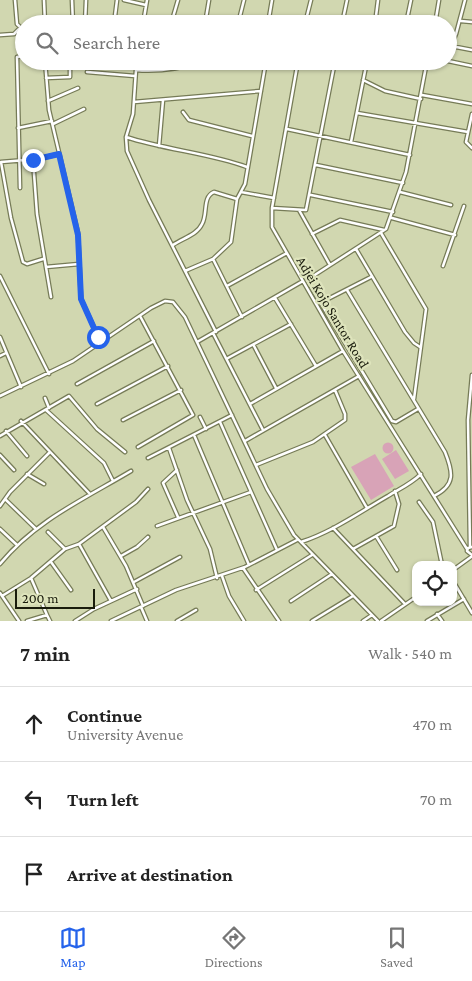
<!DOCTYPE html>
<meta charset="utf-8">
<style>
body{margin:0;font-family:"Crimson Pro",serif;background:#f6f6f6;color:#222}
.controls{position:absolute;right:15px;bottom:15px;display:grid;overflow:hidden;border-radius:10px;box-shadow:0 1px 4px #0004}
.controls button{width:45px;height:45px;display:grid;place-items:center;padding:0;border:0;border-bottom:1px solid #e0e0e0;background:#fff;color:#222;font:25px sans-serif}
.scale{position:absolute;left:15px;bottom:12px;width:80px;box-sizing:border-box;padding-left:5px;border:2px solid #191b0c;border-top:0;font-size:14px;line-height:18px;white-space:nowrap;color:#191b0c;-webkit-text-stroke:4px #dee4bc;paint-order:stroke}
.stop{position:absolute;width:15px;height:15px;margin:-11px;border:4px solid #2563eb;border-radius:50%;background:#fff}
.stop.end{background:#2563eb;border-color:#fff;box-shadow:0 1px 5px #0008}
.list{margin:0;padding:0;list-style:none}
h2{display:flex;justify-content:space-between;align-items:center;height:65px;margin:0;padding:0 20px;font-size:21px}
h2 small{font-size:16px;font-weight:400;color:#767676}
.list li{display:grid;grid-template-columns:32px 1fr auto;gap:15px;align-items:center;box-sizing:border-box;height:75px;padding:0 20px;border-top:1px solid #e0e0e0}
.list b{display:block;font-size:19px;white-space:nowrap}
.list p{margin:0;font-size:16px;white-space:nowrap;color:#767676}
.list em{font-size:16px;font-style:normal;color:#767676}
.icon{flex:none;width:28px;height:28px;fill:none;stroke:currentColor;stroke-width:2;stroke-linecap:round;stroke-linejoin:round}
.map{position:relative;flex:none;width:472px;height:621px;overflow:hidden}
.search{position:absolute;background:#fff;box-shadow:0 1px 4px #0004;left:15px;right:15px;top:15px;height:55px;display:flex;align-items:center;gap:12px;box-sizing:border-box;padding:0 18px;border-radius:28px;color:#767676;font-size:19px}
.sheet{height:290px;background:#fff}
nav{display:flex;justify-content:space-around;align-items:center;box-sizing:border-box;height:70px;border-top:1px solid #e0e0e0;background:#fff;font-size:14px;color:#767676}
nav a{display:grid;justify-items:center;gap:2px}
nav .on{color:#2563eb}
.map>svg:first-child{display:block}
.green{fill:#d8a3b7}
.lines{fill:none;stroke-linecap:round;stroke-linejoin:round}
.minor-casing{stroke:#767b57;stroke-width:5}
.minor{stroke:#fff;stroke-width:2.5}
.route{stroke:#2563eb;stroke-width:6}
.labels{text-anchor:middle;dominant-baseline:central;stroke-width:4.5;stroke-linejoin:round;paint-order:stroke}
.street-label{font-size:14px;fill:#191b0c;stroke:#dee4bc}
</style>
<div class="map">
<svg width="472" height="621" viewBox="0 0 472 621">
<rect width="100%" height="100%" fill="#d1d7b0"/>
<path class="green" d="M382.5 448a5.5 5.5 0 1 1 11 0a5.5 5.5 0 1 1-11 0Z
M396,450L409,471L395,479L382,459Z
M375,454L394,486L371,500L351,467Z"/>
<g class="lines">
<defs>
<path id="minor" d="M15,0L17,24L24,31
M44,0L45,24
M72,0L73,24
M124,0L146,5
M343,21L359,24
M461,21L472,22
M85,24L86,0
M114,24L117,0
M143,24L147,0
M171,24L178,0
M205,24L209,0
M238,24L244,0
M268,24L272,0
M305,24L311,0
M342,24L347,0
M375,24L378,0
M406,24L411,0
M435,24L439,0
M0,35L14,34L20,28
M451,46L472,50
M448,53L456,34L465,0
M45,61L49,110L78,233L81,299L101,343
M205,61C183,68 160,72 136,70L133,114L126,137C166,150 209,153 247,167
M298,61L272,208V227L343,351L467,549
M407,61L426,66
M448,61L472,66
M136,70V61
M87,72L135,76
M46,78L70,77V61
M363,80L385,91L421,99
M422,95L472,104
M48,101L78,88
M134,102L261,91
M183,112L189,120L252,136
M357,113L468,132
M472,114L466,142L472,148
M53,124L84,109
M18,128L52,121
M287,129L410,155
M126,137L127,151L149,200L216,332
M351,142L367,61
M159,146L163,100
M33,160L37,214L51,297
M1,162L11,218L23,262L27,264L43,259
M1,162L38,159L59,154
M316,165L403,183
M20,188L17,57L24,56
M241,192L274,198
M400,192L451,205
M311,195L393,212
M272,208L306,210L335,61
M299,210L330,265
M392,218L455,235
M381,233L426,309L414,399
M312,234L340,220L384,230
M173,245C183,238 197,235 202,224C208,214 202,197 214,192L237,199
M356,249L405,332L414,343L420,347
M443,266L464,206
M46,267L79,264
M185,271L213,259
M0,276L49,374
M227,286L287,253
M347,290L445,452C453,472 456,485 434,496
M275,298L316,366
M320,303L371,277
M242,317L213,259L231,242L237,199L245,184L266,61
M213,333L263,430
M0,337L21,387
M197,342L303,281
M254,346L276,388
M0,356L6,353
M228,358L291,324
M77,384L154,341
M0,396L73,361L151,308L165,301L173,302L185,317L267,489L294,535L378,621
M45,398L49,408
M97,404L168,366
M250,404L343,351
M418,409L396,422L392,421L307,280L386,229L406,172L427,61
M46,410L104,463L113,481
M200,417L206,429
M123,420L181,390
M21,421L90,494
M220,422L277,550
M6,431L27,456
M194,435L249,565
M325,435L367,508
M0,436L69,396L97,429L125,452
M245,441L359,376
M138,447L193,415L140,316
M169,448L187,500L210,549L217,578
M0,455L14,470
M148,458L232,415
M256,465L313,442L345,420V414L335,390
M177,470L163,483L178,517
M27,474L44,484
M5,499L36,529
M419,502L433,522L442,565
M0,506L10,492L49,453
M157,526L251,492
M103,527L126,566L143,606
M333,528L405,604
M0,529L17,545
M48,532L65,549
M376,536L397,570
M301,542C332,532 360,512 388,496C399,489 411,484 421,474
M79,544L111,601
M470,547L468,420L472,375
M472,547L468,548L467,551L472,555
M353,549L394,526L399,504L395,491
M121,556L137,547L148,537
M51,562L71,590
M0,564C35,521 84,499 131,471
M243,568L279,621
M453,570L471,557
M222,576L229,596L244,621
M31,578L47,615
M453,581L472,613
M134,582L180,557
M256,590L312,555
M0,593L19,621
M2,596L31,578L65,549L79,544L136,502L148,489
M291,601L332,574
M141,607L147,621
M437,614L442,621
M27,621L47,615L50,621
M75,621L94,609L137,589
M111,621L176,590L245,567L297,540
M177,621L196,610
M312,621L353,596
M363,621L372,615
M381,621L416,597
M427,621L464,599"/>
</defs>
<use href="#minor" class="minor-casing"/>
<use href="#minor" class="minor"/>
</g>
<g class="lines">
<path class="route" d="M33,160L59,154L78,235L81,299L98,337"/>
</g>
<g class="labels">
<g class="street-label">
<text transform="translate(333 312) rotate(59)">Adjei Kojo Santor Road</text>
</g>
</g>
</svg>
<div class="controls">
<button><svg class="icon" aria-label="locate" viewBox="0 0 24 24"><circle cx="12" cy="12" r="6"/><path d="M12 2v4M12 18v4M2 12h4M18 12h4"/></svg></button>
</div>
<div class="scale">200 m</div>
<div class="stop" style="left:98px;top:337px"></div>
<div class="stop end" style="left:33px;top:160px"></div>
<div class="search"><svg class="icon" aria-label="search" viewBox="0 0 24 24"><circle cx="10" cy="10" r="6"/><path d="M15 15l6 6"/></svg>Search here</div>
</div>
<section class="sheet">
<h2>7 min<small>Walk · 540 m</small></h2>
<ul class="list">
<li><svg class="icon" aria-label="ahead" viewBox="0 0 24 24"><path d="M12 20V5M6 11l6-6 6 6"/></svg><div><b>Continue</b><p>University Avenue</p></div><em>470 m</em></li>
<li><svg class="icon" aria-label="left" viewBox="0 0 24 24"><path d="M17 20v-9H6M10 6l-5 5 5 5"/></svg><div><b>Turn left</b></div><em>70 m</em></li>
<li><svg class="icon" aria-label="arrive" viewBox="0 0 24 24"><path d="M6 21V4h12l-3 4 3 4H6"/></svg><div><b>Arrive at destination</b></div></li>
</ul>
</section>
<nav>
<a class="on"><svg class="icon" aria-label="map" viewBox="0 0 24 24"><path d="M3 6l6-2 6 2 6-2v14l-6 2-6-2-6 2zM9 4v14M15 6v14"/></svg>Map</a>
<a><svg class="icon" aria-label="directions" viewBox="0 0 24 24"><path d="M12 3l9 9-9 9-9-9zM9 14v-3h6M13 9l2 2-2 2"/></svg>Directions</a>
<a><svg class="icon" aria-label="saved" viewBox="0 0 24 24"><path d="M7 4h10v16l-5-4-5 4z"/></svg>Saved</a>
</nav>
